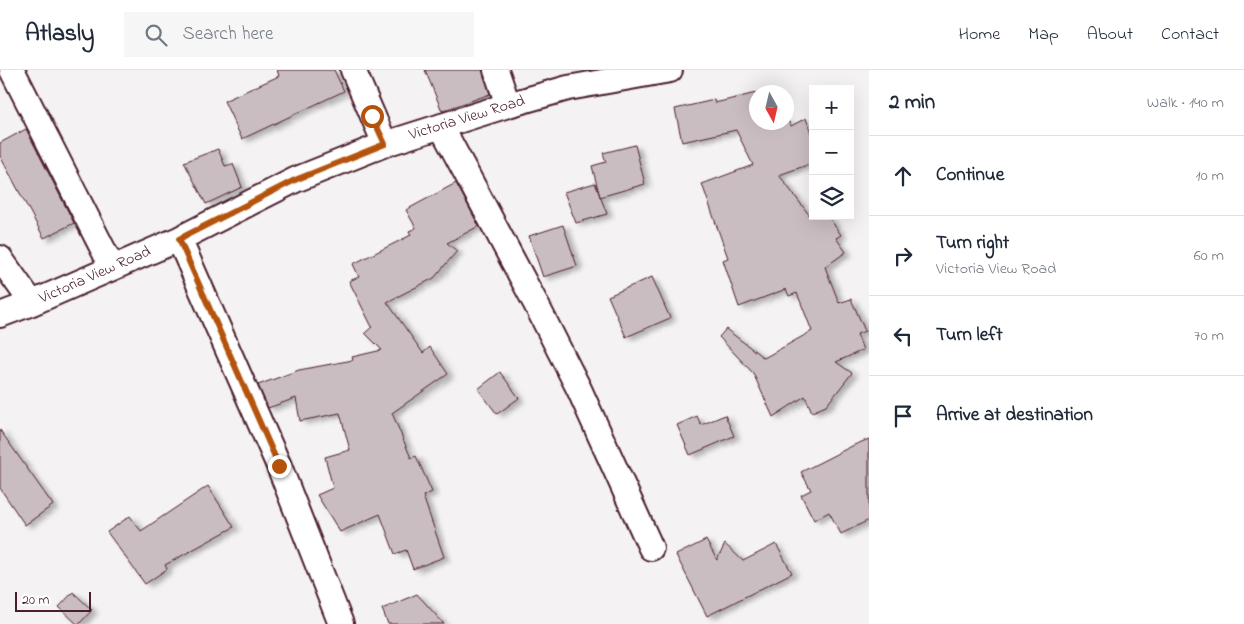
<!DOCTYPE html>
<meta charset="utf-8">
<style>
body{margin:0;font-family:"Indie Flower",sans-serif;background:#f6f6f7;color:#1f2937}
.controls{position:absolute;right:15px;top:15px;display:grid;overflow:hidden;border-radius:0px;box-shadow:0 5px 20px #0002}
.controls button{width:45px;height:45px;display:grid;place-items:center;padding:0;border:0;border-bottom:1px solid #e0e1e3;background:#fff;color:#1f2937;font:25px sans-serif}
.compass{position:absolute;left:749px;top:15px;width:45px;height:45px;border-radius:50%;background:#fff;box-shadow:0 5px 20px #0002;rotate:172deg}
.scale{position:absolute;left:15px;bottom:12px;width:76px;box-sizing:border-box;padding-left:5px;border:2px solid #4a1f2b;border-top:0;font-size:14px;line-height:18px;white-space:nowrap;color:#4a1f2b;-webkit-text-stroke:4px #fff;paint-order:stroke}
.stop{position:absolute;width:15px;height:15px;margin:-11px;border:4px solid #b45309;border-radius:50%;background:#fff}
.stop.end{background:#b45309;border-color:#fff;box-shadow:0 1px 5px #0008}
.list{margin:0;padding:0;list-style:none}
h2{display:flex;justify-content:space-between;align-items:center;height:65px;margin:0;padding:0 20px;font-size:21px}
h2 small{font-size:16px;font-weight:400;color:#747a83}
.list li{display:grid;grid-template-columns:32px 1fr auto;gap:15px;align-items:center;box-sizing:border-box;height:80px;padding:0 20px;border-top:1px solid #e0e1e3}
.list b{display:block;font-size:19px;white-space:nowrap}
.list p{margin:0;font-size:16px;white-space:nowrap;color:#747a83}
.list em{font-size:16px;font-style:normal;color:#747a83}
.icon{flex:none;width:28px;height:28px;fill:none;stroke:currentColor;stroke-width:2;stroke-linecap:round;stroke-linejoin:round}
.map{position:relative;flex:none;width:869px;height:554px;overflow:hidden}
header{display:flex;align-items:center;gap:30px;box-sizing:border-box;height:70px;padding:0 25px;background:#fff;border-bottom:1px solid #e0e1e3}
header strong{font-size:24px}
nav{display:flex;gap:28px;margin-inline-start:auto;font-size:18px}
.search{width:350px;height:45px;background:#f6f6f7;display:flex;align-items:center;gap:12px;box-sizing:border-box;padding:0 18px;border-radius:0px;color:#747a83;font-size:19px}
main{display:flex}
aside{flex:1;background:#fff}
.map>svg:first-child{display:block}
.building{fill:#cabdc1;stroke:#4a1f2b;filter:url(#shadow)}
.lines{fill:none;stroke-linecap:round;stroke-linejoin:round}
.street-casing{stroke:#4a1f2b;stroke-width:28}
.street{stroke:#fff;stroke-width:24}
.route{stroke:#b45309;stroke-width:6}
.labels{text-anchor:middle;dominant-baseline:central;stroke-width:4.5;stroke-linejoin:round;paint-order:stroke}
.street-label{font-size:16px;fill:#4a1f2b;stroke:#fff}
</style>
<header>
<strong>Atlasly</strong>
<div class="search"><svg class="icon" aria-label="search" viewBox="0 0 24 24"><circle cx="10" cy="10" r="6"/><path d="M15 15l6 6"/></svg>Search here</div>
<nav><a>Home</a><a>Map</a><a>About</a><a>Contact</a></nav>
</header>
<main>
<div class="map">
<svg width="869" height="554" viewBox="0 0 869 554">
<defs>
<filter id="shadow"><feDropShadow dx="5.5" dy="3" stdDeviation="2.5" flood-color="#0004"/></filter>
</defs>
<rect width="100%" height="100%" fill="#f4f2f2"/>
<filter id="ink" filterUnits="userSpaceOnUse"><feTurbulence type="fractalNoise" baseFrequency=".02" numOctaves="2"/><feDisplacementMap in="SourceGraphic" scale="10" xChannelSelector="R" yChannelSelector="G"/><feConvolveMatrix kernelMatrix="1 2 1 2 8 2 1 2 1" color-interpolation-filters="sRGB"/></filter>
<g filter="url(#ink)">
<path class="building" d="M277,0H334L344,21L242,69L224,31L279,6Z
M425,0H483L490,24L442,41Z
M756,23V52H770V56L778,52H786L787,49L791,56L806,48L813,69V93L779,105L810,146H828L841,165L836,168L846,182L825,197L839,233L851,229L865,261L857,264L863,280L836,292L852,303L826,336L812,342L805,326L773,347L753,303L719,267L726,259L764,288L812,261L797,223L789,226L786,219L739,237L723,190L728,188L702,114L753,95L736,60L682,72L675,39L714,30L715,33Z
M26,59L74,153L44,168L0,86V73Z
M635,75L645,114L600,127L592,96L606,92L603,83Z
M218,79L225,96L233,94L242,117L206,134L184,92Z
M456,113L479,156L447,173L457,181L434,208L387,232L423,283L430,277L448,304L392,343L411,388L416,386L432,422L423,426L444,487L413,499L406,480L395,484L380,444L340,462L317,425L333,418L325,387L350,380L340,343L300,351L296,328L268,338L258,315L299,300L353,290L352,287L382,280L365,263L372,257L349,211L359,207L353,194L411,165L409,161L416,158L406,140Z
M595,113L607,144L576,153L564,122Z
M563,155L577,196L543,207L529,166Z
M652,207L670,248L626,267L608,226Z
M500,302L519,328L497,344L478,319Z
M725,345L734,366L690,385L677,355L697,346L701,355Z
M0,360L53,435L25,455L0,418Z
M869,369V450L841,464L829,442L814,450L801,425L811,420L801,402L854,375Z
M208,416L234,457L165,495L167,499L145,514L107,462L130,446L141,461Z
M706,470L717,490L725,474L743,491L776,474L792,503L707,546L676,485Z
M73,522L92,540L79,554H77L59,537Z
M417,524L444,554H388L382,539Z"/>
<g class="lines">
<defs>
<path id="street" d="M12,0L112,197
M353,0L385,74
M496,0L508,35
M441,56L536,234L579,319L651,478
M179,169L279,396L341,554
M0,188L32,233
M0,245L32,233L179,169L295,110L385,74L508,35L568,18L670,0"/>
</defs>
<use href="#street" class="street-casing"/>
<use href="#street" class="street"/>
</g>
</g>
<g class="lines" filter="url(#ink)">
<path class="route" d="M279,396L179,169L295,110L385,74L372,46"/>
</g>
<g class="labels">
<g class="street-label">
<text transform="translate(467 48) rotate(-17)">Victoria View Road</text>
<text transform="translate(95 205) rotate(-24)">Victoria View Road</text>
</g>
</g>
</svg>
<div class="controls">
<button>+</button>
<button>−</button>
<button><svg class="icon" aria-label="layers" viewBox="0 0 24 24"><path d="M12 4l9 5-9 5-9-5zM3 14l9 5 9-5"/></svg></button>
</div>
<svg class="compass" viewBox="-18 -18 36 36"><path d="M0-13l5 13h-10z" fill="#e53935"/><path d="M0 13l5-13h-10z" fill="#747a83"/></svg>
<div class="scale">20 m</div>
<div class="stop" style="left:372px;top:46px"></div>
<div class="stop end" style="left:279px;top:396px"></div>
</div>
<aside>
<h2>2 min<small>Walk · 140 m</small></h2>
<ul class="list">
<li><svg class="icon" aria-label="ahead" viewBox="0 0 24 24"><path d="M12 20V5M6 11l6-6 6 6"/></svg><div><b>Continue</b></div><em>10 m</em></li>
<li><svg class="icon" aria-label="right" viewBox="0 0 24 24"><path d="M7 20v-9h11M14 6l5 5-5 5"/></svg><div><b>Turn right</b><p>Victoria View Road</p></div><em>60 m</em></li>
<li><svg class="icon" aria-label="left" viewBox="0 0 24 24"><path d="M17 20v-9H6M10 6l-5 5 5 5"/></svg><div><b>Turn left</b></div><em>70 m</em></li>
<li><svg class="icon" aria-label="arrive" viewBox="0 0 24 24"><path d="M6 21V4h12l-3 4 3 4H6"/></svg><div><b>Arrive at destination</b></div></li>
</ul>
</aside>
</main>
